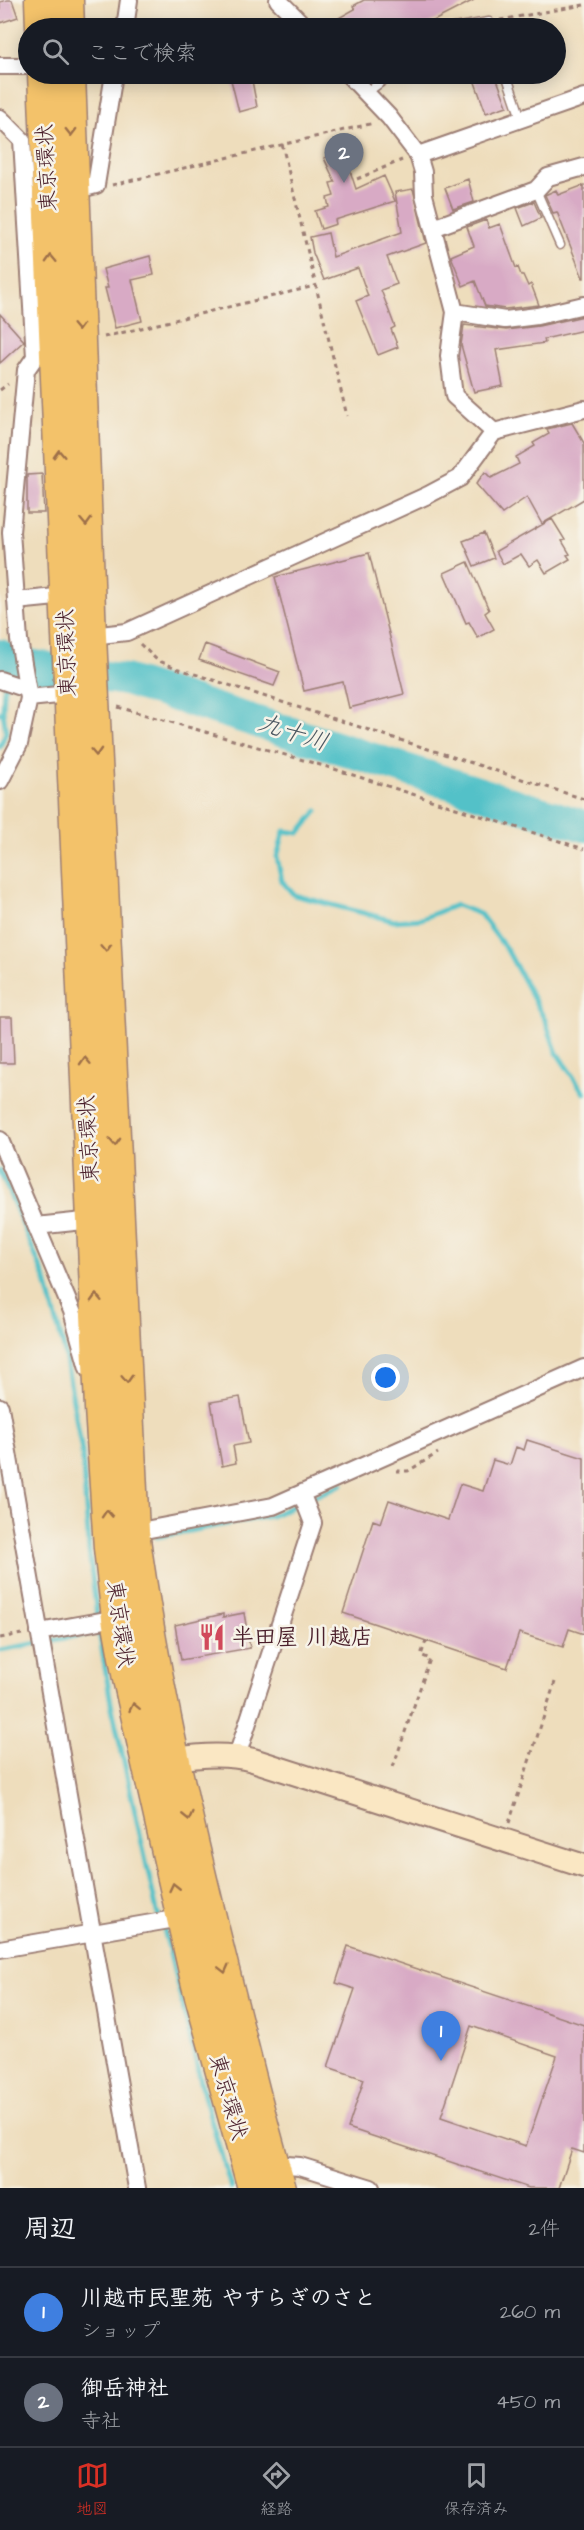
<!DOCTYPE html>
<html lang="ja">
<meta charset="utf-8">
<style>
body{margin:0;font-family:"Architects Daughter","Klee One",sans-serif;background:#242831;color:#f1f3f6}
.you{position:absolute;left:386px;top:1378px;width:21px;height:21px;margin:-15px;border:4px solid #fff;border-radius:50%;background:#1a73e8;box-shadow:0 0 0 9px #1a73e833}
.badge{display:grid;place-items:center;width:39px;height:39px;border-radius:50%;background:#d93025;color:#fff;font-size:20px;font-weight:700}
.pin{position:absolute;translate:-50% -50px;filter:drop-shadow(0 2px 3px #0008)}
.pin::after{content:'';position:absolute;top:32px;width:21px;height:18px;background:inherit;clip-path:polygon(0 0,100% 0,50% 100%)}
.list{margin:0;padding:0;list-style:none}
h2{display:flex;justify-content:space-between;align-items:center;height:78px;margin:0;padding:0 24px;font-size:26px}
h2 small{font-size:20px;font-weight:400;color:#9ea1a6}
.list li{display:grid;grid-template-columns:39px 1fr auto;gap:18px;align-items:center;box-sizing:border-box;height:90px;padding:0 24px;border-top:2px solid #363941}
.list b{display:block;font-size:22px;white-space:nowrap}
.list p{margin:0;font-size:20px;white-space:nowrap;color:#9ea1a6}
.list em{font-size:20px;font-style:normal;color:#9ea1a6}
.icon{flex:none;width:33px;height:33px;fill:none;stroke:currentColor;stroke-width:2;stroke-linecap:round;stroke-linejoin:round}
.map{position:relative;flex:none;width:584px;height:2188px;overflow:hidden}
.search{position:absolute;background:#171b24;box-shadow:0 3px 15px #0003;left:18px;right:18px;top:18px;height:66px;display:flex;align-items:center;gap:15px;box-sizing:border-box;padding:0 21px;border-radius:33px;color:#9ea1a6;font-size:22px}
.sheet{height:258px;background:#171b24}
nav{display:flex;justify-content:space-around;align-items:center;box-sizing:border-box;height:84px;border-top:2px solid #363941;background:#171b24;font-size:16px;color:#9ea1a6}
nav a{display:grid;justify-items:center;gap:3px}
nav .on{color:#d93025}
.map>svg:first-child{display:block}
.lines{fill:none;stroke-linecap:round;stroke-linejoin:round}
.stream{stroke:#53c1c8;stroke-width:5}
.river{stroke:#53c1c8;stroke-width:32}
.building{fill:#d8aac5;fill-rule:evenodd}
.lane-casing{stroke:#9c7e74;stroke-width:11}
.street-casing{stroke:#9c7e74;stroke-width:20}
.secondary-casing{stroke:#9c7e74;stroke-width:26}
.highway-casing{stroke:#9c7e74;stroke-width:33}
.path{stroke:#9c7e74;stroke-width:3;stroke-dasharray:4.5 4.5;stroke-linecap:butt}
.lane{stroke:#fff;stroke-width:8}
.street{stroke:#fff;stroke-width:16}
.secondary{stroke:#fae7c3;stroke-width:22}
.highway{stroke:#f3c26a;stroke-width:30}
.oneway{stroke:#9e704a}
.labels{text-anchor:middle;dominant-baseline:central;stroke-width:5;stroke-linejoin:round;paint-order:stroke}
.street-label{font-size:22px;fill:#4a1f2b;stroke:#f7f3e8}
.poi-label{font-size:22px;font-weight:bold;fill:#4a1f2b;stroke:#f7f3e8;text-anchor:start}
.water-label{font-size:24px;font-style:italic;fill:#4d5862;stroke:#f7f3e8}
</style>
<div class="map">
<svg width="584" height="2188" viewBox="0 0 584 2188">
<rect width="100%" height="100%" fill="#f7f3e8"/>
<filter id="ink" filterUnits="userSpaceOnUse"><feTurbulence type="fractalNoise" baseFrequency=".0167" numOctaves="2"/><feDisplacementMap in="SourceGraphic" scale="12" xChannelSelector="R" yChannelSelector="G"/><feConvolveMatrix kernelMatrix="1 2 1 2 8 2 1 2 1" color-interpolation-filters="sRGB"/></filter>
<filter id="wash" filterUnits="userSpaceOnUse"><feTurbulence type="fractalNoise" baseFrequency=".008" numOctaves="4" result="noise"/><feDisplacementMap in="SourceGraphic" scale="24" xChannelSelector="R" yChannelSelector="G"/><feGaussianBlur stdDeviation="1.35" result="paint"/><feColorMatrix in="noise" values="0 0 0 0 0 0 0 0 0 0 0 0 0 0 0 0 0 1.4 0 .05"/><feComposite in="paint" operator="in"/></filter>
<g filter="url(#wash)">
<rect width="100%" height="100%" fill="#eeddbc"/>
<g class="lines">
<path class="stream" d="M0,713L3,712L4,691L10,662
M0,747L6,732L3,712
M317,811L299,833L284,831L277,857L282,881L294,895L394,921L421,919L456,905L480,914L507,950L545,1020L557,1053L584,1093
M0,1170L46,1281L64,1349L82,1452L89,1551L99,1632L0,1650
M157,1537L271,1516L342,1484
M99,1632L111,1703L157,1912L163,1925L205,2099L231,2188"/>
<path class="river" d="M0,655L10,662L125,680L584,826"/>
</g>
<g id="blocks">
<path class="building" d="M7,0H12L18,17L0,23V2Z
M364,0H474L420,28H321L355,9L353,6Z
M472,74H495L507,106L486,113Z
M251,75L257,107L239,112L231,80Z
M343,149L356,189L384,176L395,201L335,220L336,224L321,229L315,211L329,207L327,198L334,196L330,183L335,182L324,158Z
M468,179L474,202L453,209L445,188Z
M584,185V278H583L557,212L553,213L545,195L556,190L558,195Z
M413,189L426,243L387,257L397,284L381,290L395,327L391,329L398,347L378,355L356,301L368,296L358,268L324,280L313,253L310,237L328,233L333,257L402,232L395,192Z
M534,202L541,218L524,226L517,208Z
M486,220L489,228L500,224L516,268L518,267L521,275H523L528,286L531,284L539,305L505,309L485,306L475,281L463,286L451,256L474,246L467,227Z
M150,256L154,275L132,280L142,321L115,328L105,288H108L103,269Z
M0,314L24,341L0,363Z
M584,316V330L544,339L545,343L496,350L503,386L474,392L461,345L464,325L506,330L539,326Z
M572,423L584,443V499L542,524L527,497L502,514L476,484L485,472L491,478L519,464L516,457L535,446L533,443L549,434L547,429Z
M42,474L44,513H27V475Z
M552,519L565,540L562,541L570,554L567,555L570,559L546,573L538,560L529,566L521,554L503,564L496,551Z
M484,533L494,558L474,566L463,541Z
M369,553L404,694L349,708L343,682L304,691L275,577Z
M468,562L489,610L485,613L494,629L478,638L469,622L466,623L444,573Z
M205,644L280,672L274,686L199,660Z
M0,1017H12L14,1063H0Z
M240,1397L249,1443L233,1446L236,1463L222,1466L211,1402Z
M527,1440L584,1458V1634L569,1629L563,1647L519,1633L507,1668L343,1613L373,1520L381,1523L389,1500L448,1520L460,1484L483,1491L493,1460L510,1465L516,1447L524,1450Z
M244,1613L250,1648L181,1660L175,1625L223,1614V1617Z
M348,1946L584,2025V2153L572,2149L559,2188H529L348,2128L364,2079L328,2067L355,1989L336,1983ZM471,2026L557,2056L526,2146L441,2117Z"/>
</g>
</g>
<g filter="url(#ink)">
<use href="#blocks" fill-opacity="0" stroke="#9c7e74" stroke-width="1.5"/>
<g class="lines">
<defs>
<path id="lane" d="M453,28L489,22
M506,74L521,118
M366,93L392,74
M536,190L560,245"/>
<path id="street" d="M278,0L306,28
M125,28L129,0
M0,66H28
M348,74L389,117L418,155L423,172L424,195L455,312L449,356L454,396L494,432
M0,118L22,140L35,357L26,370L11,532L19,640L29,698L19,744L0,781
M418,155L584,97
M73,191L96,185L114,74
M433,228L536,190L548,177L584,167
M455,312L505,320L537,316L584,305
M16,601L66,596
M91,636L127,632L428,495L460,478L494,432L584,409
M0,680L27,689
M29,698L68,694
M0,1140L72,1311L88,1368
M36,1226L93,1220
M0,1407L137,2188
M134,1532L273,1506L584,1368
M39,1632L117,1618
M237,1756L313,1523L302,1495
M0,1949L181,1918
M274,2164L300,2166L371,2188"/>
<path id="secondary" d="M159,1762C190,1756 223,1752 253,1760L584,1866"/>
<path id="highway" d="M40,0L41,28
M68,0L69,28
M43,74L100,1408L109,1548L117,1618L128,1679L197,1985L253,2188
M70,74L91,636L134,1532C155,1686 191,1839 229,1990C246,2056 261,2123 281,2188"/>
</defs>
<use href="#lane" class="lane-casing"/>
<use href="#street" class="street-casing"/>
<use href="#secondary" class="secondary-casing"/>
<use href="#highway" class="highway-casing"/>
<path class="path" d="M500,20L584,5
M282,144L347,416
M357,179L402,160
M112,185L374,123
M104,337L315,286
M0,390L8,384
M140,644L157,660L176,668L584,799
M118,707L331,768L584,849
M396,1471H408L438,1453
M0,1638L22,1634
M393,1767L430,1659L421,1655L426,1641
M509,1823L555,1682"/>
<use href="#lane" class="lane"/>
<use href="#street" class="street"/>
<use href="#secondary" class="secondary"/>
<use href="#highway" class="highway"/>
</g>
<defs><path id="oneway-chevron" d="M-2-3.5L2.5 0L-2 3.5" fill="none" stroke-width="1.6" stroke-linecap="round" stroke-linejoin="round" transform="scale(1.5)"/></defs>
<g class="oneway">
<use href="#oneway-chevron" transform="translate(71 132) rotate(89)"/>
<use href="#oneway-chevron" transform="translate(51 259) rotate(-92)"/>
<use href="#oneway-chevron" transform="translate(78 327) rotate(88)"/>
<use href="#oneway-chevron" transform="translate(59 454) rotate(-92)"/>
<use href="#oneway-chevron" transform="translate(86 522) rotate(88)"/>
<use href="#oneway-chevron" transform="translate(96 752) rotate(87)"/>
<use href="#oneway-chevron" transform="translate(106 947) rotate(87)"/>
<use href="#oneway-chevron" transform="translate(85 1061) rotate(-93)"/>
<use href="#oneway-chevron" transform="translate(115 1142) rotate(87)"/>
<use href="#oneway-chevron" transform="translate(96 1298) rotate(-92)"/>
<use href="#oneway-chevron" transform="translate(127 1379) rotate(87)"/>
<use href="#oneway-chevron" transform="translate(107 1514) rotate(-94)"/>
<use href="#oneway-chevron" transform="translate(134 1707) rotate(-102)"/>
<use href="#oneway-chevron" transform="translate(188 1816) rotate(77)"/>
<use href="#oneway-chevron" transform="translate(174 1887) rotate(-103)"/>
<use href="#oneway-chevron" transform="translate(224 1969) rotate(76)"/>
</g>
</g>
<defs>
<symbol id="restaurant-bare" viewBox="-9 -9 18 18"><path d="M-5-6h1v4h1v-4h1v4h1v-4h1v5L-1.5 .5V6h-2V.5L-5-1ZM5-6V6H3V1.5H1.5Q1.5-4 5-6Z" fill="#d1495b" stroke="#f7f3e8" stroke-width="2.5" paint-order="stroke"/></symbol>
</defs>
<g fill-rule="evenodd">
<use href="#restaurant-bare" x="193" y="1618" width="38" height="38"/>
</g>
<g class="labels">
<g class="street-label">
<text transform="translate(47 168) rotate(-93)">東京環状</text>
<text transform="translate(67 653) rotate(-92)">東京環状</text>
<text transform="translate(89 1139) rotate(-93)">東京環状</text>
<text transform="translate(120 1624) rotate(82)">東京環状</text>
<text transform="translate(228 2097) rotate(74)">東京環状</text>
</g>
<g class="poi-label">
<text x="232" y="1637">半田屋 川越店</text>
</g>
<g class="water-label">
<text transform="translate(293 733) rotate(18)">九十川</text>
</g>
</g>
</svg>
<div class="you"></div>
<div class="pin badge" style="left:441px;top:2061px;background:#3f7fe0">1</div>
<div class="pin badge" style="left:344px;top:183px;background:#6b7280">2</div>
<div class="search"><svg class="icon" aria-label="search" viewBox="0 0 24 24"><circle cx="10" cy="10" r="6"/><path d="M15 15l6 6"/></svg>ここで検索</div>
</div>
<section class="sheet">
<h2>周辺<small>2件</small></h2>
<ul class="list">
<li><span class="badge" style="background:#3f7fe0">1</span><div><b>川越市民聖苑 やすらぎのさと</b><p>ショップ</p></div><em>260 m</em></li>
<li><span class="badge" style="background:#6b7280">2</span><div><b>御岳神社</b><p>寺社</p></div><em>450 m</em></li>
</ul>
</section>
<nav>
<a class="on"><svg class="icon" aria-label="map" viewBox="0 0 24 24"><path d="M3 6l6-2 6 2 6-2v14l-6 2-6-2-6 2zM9 4v14M15 6v14"/></svg>地図</a>
<a><svg class="icon" aria-label="directions" viewBox="0 0 24 24"><path d="M12 3l9 9-9 9-9-9zM9 14v-3h6M13 9l2 2-2 2"/></svg>経路</a>
<a><svg class="icon" aria-label="saved" viewBox="0 0 24 24"><path d="M7 4h10v16l-5-4-5 4z"/></svg>保存済み</a>
</nav>
